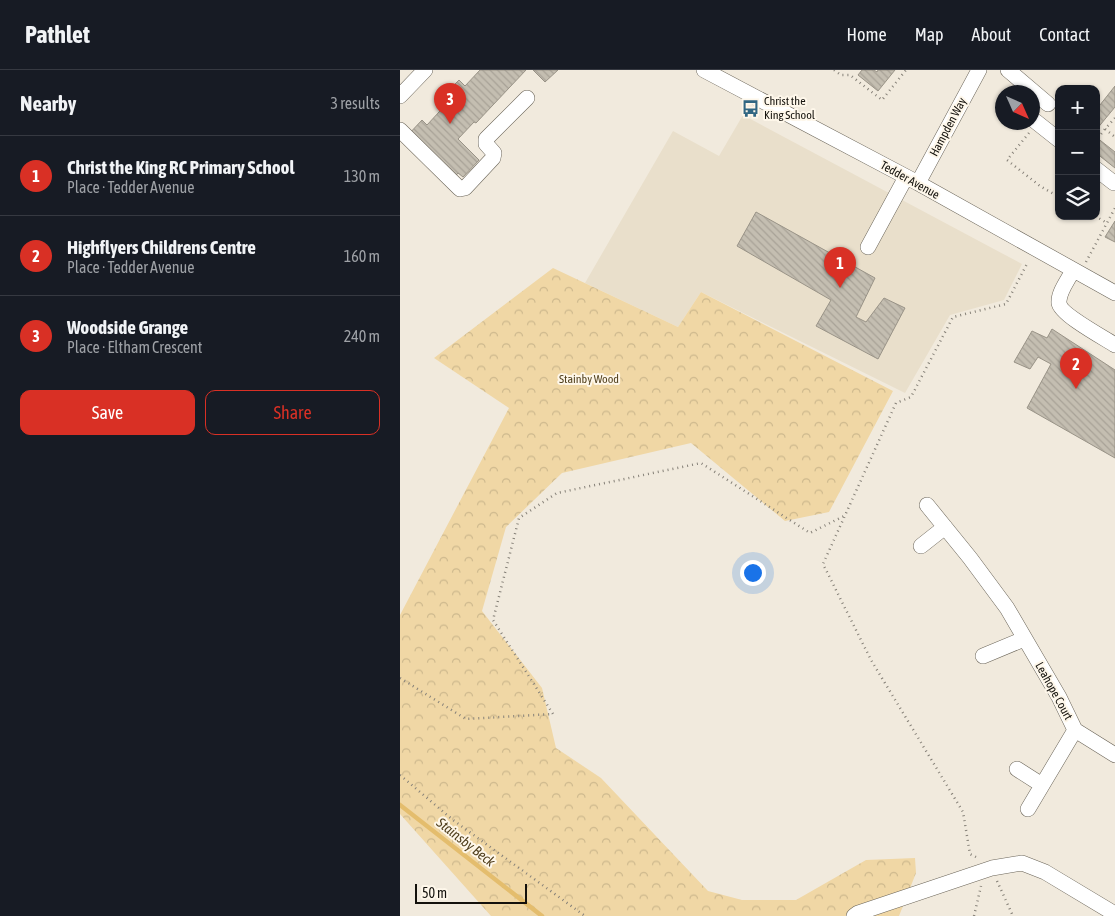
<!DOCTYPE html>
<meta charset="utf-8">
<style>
body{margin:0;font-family:"Asap Condensed",sans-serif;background:#242831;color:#f1f3f6}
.controls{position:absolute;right:15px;top:15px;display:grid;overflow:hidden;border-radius:10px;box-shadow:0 1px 4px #0004}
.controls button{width:45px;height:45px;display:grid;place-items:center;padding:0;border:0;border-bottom:1px solid #363941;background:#171b24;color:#f1f3f6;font:25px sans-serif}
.compass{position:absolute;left:595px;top:15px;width:45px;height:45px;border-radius:50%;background:#171b24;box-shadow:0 1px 4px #0004;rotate:135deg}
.scale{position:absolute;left:15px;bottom:12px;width:112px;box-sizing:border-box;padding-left:5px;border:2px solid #13110c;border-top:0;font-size:14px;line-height:18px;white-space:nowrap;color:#13110c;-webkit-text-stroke:4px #fef7ea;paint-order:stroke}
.you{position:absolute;left:352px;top:502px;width:18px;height:18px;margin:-12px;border:4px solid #fff;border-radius:50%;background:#1a73e8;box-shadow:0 0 0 8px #1a73e833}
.badge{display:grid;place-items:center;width:32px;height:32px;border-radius:50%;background:#d93025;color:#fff;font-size:16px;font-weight:700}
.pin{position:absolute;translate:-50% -41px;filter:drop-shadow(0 1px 2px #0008)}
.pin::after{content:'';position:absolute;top:26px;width:18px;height:15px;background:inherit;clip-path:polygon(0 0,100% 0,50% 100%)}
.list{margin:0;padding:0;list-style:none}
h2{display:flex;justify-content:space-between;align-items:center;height:65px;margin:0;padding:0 20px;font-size:21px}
h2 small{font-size:16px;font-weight:400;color:#9ea1a6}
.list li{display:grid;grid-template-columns:32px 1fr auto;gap:15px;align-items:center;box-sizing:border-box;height:80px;padding:0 20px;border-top:1px solid #363941}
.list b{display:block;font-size:19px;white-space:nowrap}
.list p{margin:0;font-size:16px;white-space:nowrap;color:#9ea1a6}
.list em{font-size:16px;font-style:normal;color:#9ea1a6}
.actions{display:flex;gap:10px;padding:15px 20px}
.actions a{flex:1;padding:11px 0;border:1px solid #d93025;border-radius:10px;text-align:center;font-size:18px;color:#d93025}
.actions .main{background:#d93025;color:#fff}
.icon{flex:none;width:28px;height:28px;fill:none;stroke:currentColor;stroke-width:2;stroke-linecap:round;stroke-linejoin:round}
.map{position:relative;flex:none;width:715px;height:846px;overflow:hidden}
header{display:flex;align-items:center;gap:30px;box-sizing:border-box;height:70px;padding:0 25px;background:#171b24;border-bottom:1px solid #363941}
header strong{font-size:24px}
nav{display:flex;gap:28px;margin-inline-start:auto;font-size:18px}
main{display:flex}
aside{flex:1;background:#171b24}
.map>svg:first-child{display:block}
.built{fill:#e9dfcb}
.forest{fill:url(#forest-crowns)}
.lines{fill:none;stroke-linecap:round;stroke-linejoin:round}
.stream{stroke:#e4bd6d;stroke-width:4.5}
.building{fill:url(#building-back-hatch);stroke:#999387}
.minor-casing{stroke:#6b6559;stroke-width:16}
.path{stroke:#868178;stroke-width:2.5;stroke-dasharray:1 4;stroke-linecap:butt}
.minor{stroke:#fff;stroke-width:15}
.labels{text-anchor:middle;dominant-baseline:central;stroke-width:4;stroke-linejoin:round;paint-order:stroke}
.poi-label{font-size:12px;fill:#13110c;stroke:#fef7ea;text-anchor:start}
.street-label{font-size:12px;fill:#13110c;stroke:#fef7ea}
.park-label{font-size:12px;fill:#544320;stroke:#fef7ea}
.water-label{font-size:14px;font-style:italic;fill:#503f1d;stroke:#fef7ea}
</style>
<header>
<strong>Pathlet</strong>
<nav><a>Home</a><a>Map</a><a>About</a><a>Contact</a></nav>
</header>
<main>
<aside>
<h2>Nearby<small>3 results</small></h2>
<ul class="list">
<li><span class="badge">1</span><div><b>Christ the King RC Primary School</b><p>Place · Tedder Avenue</p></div><em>130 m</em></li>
<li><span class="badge">2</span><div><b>Highflyers Childrens Centre</b><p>Place · Tedder Avenue</p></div><em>160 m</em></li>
<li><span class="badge">3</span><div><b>Woodside Grange</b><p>Place · Eltham Crescent</p></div><em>240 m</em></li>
</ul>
<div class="actions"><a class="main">Save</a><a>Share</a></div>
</aside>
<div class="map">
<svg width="715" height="846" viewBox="0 0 715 846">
<defs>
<pattern id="forest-crowns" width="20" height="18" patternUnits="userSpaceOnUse" patternTransform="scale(1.25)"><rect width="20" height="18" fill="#f0d7a5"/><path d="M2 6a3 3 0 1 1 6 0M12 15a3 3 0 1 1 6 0" fill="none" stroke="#cdb88d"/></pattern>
<pattern id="building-back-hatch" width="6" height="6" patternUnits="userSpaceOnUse" patternTransform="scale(1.25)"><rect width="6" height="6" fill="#c4beb1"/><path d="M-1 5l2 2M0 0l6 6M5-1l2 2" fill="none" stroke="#a8a297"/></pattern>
</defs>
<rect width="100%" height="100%" fill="#f1eadd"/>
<path class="built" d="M343,45L622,194L604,230L550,245L505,323L301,222L278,257L185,213L273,61L319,86Z"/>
<path class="forest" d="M153,198L278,257L301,222L493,321L429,442L385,451L291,373L162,403L106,457L82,541L142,618L156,678L201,708L308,821L342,830H396L466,790L515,788L516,803L499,846H91L0,744V545L109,338L34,288Z"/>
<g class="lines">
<path class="stream" d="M0,735L142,846"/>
</g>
<path class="building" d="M80,0H126L76,53L74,52L58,69L79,90L63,107L58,103L53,109L7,66L22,50L27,55L51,29L45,24L59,10L65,16Z
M133,0H158L145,12Z
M462,0H474L477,2L478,0H495L478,21L458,5Z
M715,16V37L696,60V40Z
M696,67L715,82V98L696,83Z
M356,142L475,208L456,247L466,252L484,228L505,238L478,289L416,256L431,230L337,176Z
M715,151V172L705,167Z
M652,259L715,300V388L627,338L651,294L638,287L630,299L614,292L632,261L647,268Z"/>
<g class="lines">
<defs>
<path id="minor" d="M304,0L518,113L715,223
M608,0L648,34
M0,26L25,0
M635,51L659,70
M0,60L60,119L65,118L93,88L94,83L86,74V69L127,28
M696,99L714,113
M518,113L579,0
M468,177L506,107
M673,200C669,209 658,222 659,233C660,244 704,268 715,275
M527,435L570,488L607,538L659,627L675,660L715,685
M521,476L545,457
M583,586L624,569
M617,699L642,715
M628,739L675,660
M454,846L458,843L592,798L622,793L645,802L715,844"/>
</defs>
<use href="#minor" class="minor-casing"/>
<path class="path" d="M434,0L441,5H450L482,30L506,0
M715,48L705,59L715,67
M629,63L607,90L640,116L659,127
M698,68L705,59
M695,146L707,153
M686,192L715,138
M0,608L66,649L153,644L93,550L119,448L157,423L301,393L410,463L444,446
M0,705L53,750L185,846
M576,787L570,784L563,742L471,590L423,494L496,333L511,327L553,247L606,234L628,192
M597,811L613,846
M574,846L581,816"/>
<use href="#minor" class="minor"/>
</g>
<defs>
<symbol id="bus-bare" viewBox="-9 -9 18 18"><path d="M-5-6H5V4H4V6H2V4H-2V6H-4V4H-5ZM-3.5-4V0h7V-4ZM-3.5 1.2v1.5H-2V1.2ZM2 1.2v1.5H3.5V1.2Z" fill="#316682" stroke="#fef7ea" stroke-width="2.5" paint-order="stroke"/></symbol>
</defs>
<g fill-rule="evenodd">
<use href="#bus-bare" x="338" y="26" width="25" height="25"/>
</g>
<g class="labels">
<g class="poi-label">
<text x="364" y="31">Christ the<tspan x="364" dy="14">King School</tspan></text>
</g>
<g class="street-label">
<text transform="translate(548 57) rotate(-62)">Hampden Way</text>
<text transform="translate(510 110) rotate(29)">Tedder Avenue</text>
<text transform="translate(654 621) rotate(61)">Leahope Court</text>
</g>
<g class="park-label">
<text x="189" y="309">Stainby Wood</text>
</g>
<g class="water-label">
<text transform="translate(66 772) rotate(38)">Stainsby Beck</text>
</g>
</g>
</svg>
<div class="controls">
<button>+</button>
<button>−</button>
<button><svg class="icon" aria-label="layers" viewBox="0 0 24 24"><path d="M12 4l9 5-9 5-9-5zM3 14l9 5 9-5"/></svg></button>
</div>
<svg class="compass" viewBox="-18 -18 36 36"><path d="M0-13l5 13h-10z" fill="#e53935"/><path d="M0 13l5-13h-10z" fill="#9ea1a6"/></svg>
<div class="scale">50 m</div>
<div class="you"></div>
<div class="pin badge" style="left:440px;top:218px">1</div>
<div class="pin badge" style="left:676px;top:319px">2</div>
<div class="pin badge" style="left:50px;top:54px">3</div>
</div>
</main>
